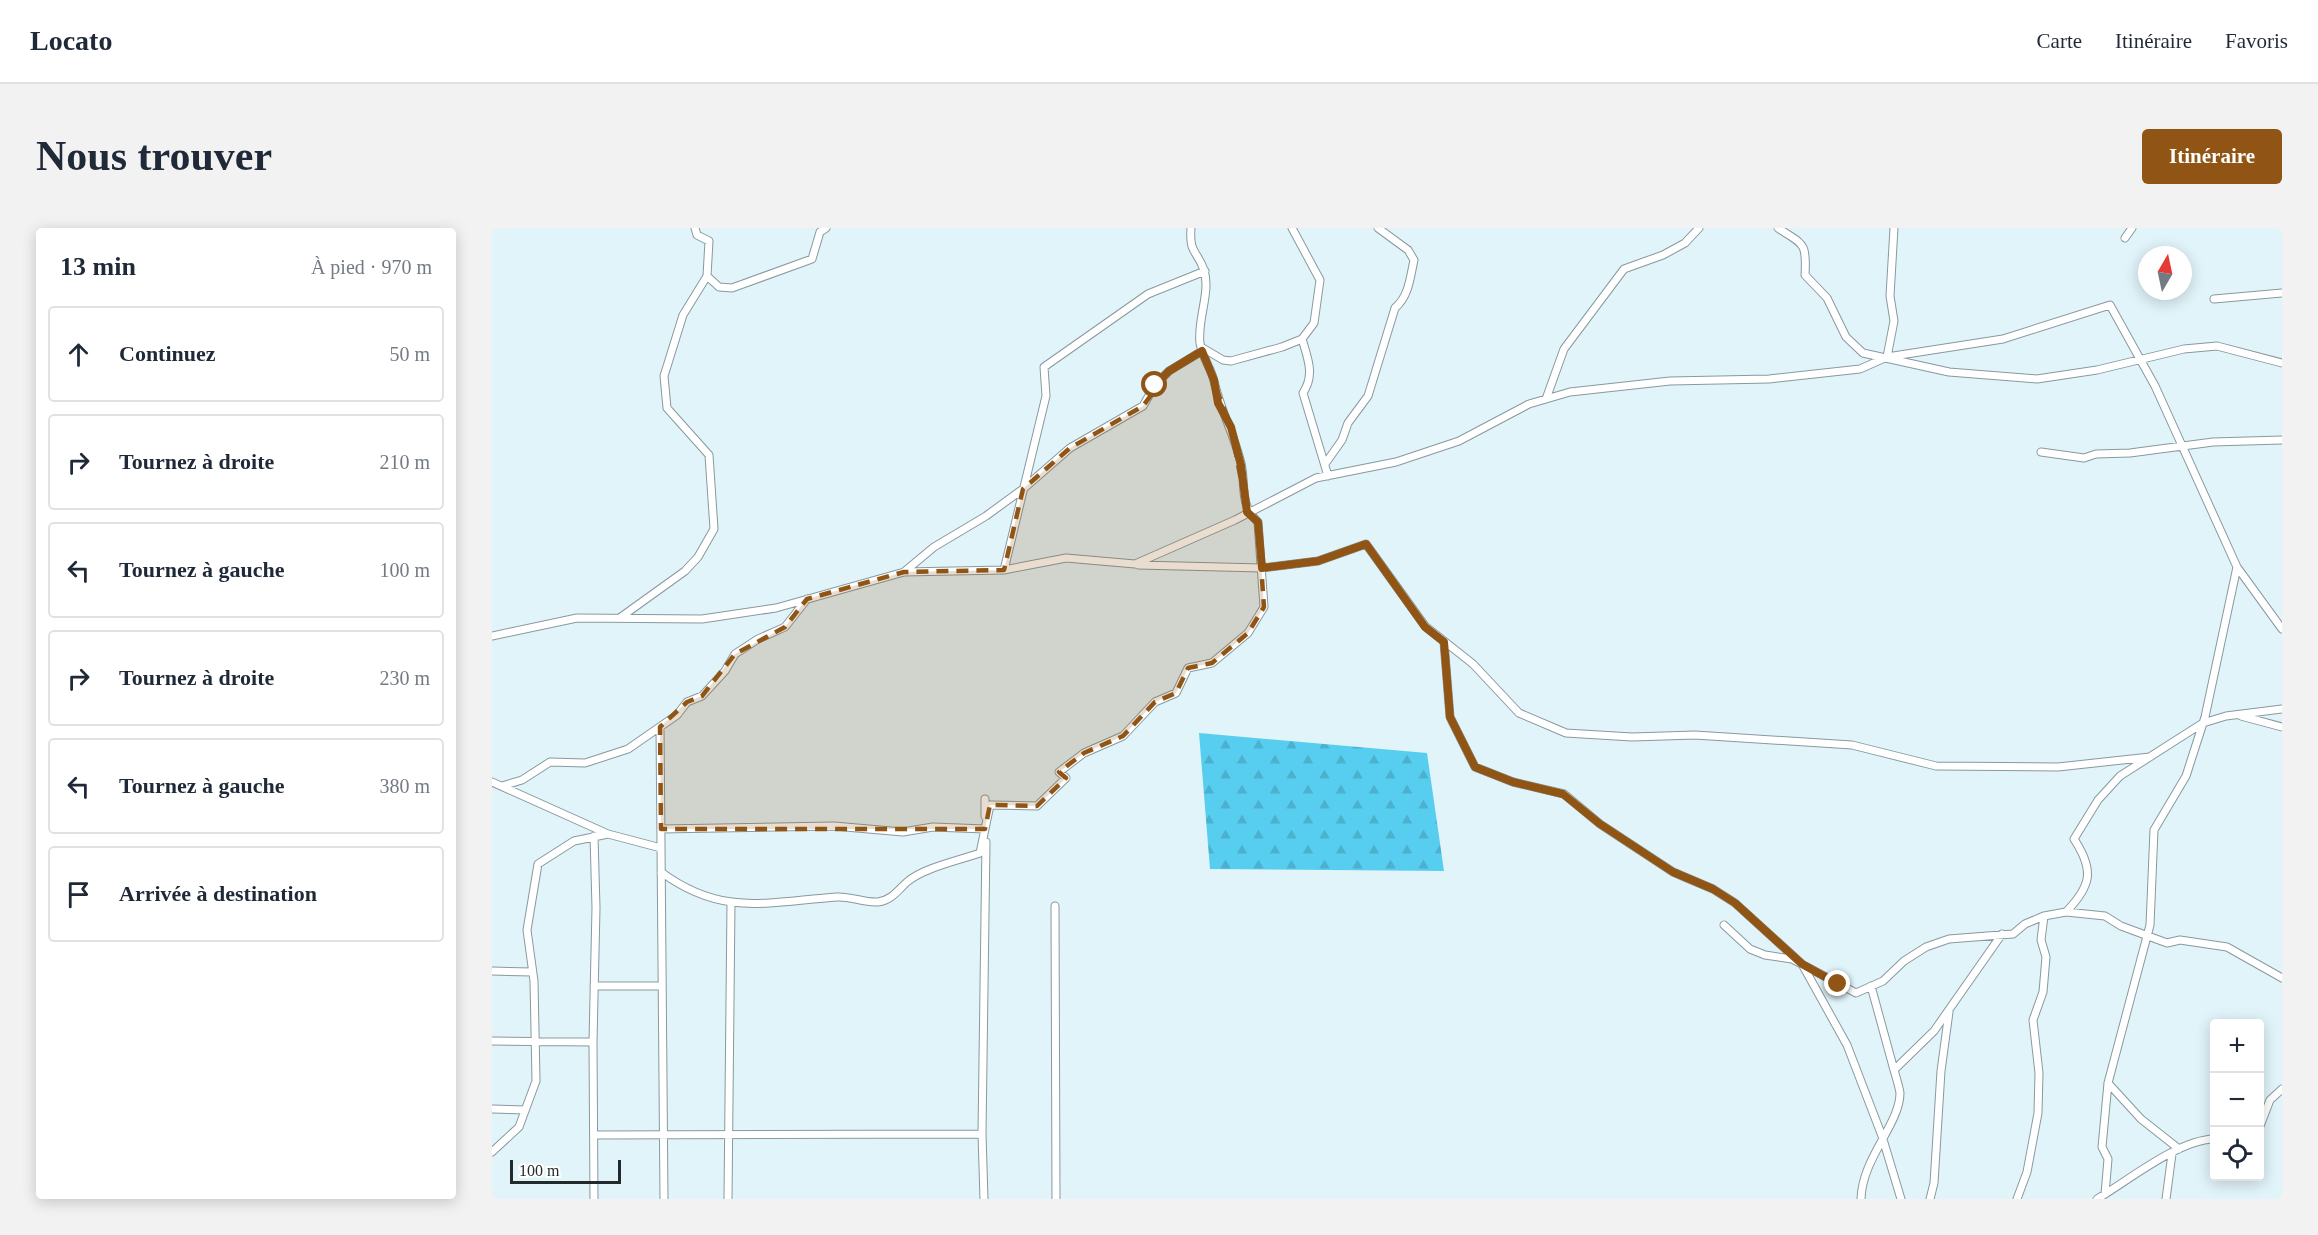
<!DOCTYPE html>
<html lang="fr">
<meta charset="utf-8">
<style>
body{margin:0;font-family:"Times New Roman",serif;background:#f2f2f3;color:#1f2937}
.controls{position:absolute;right:18px;bottom:18px;display:grid;overflow:hidden;border-radius:6px;box-shadow:0 3px 15px #0003}
.controls button{width:54px;height:54px;display:grid;place-items:center;padding:0;border:0;border-bottom:2px solid #e0e1e3;background:#fff;color:#1f2937;font:30px sans-serif}
.compass{position:absolute;left:1646px;top:18px;width:54px;height:54px;border-radius:50%;background:#fff;box-shadow:0 3px 15px #0003;rotate:9deg}
.scale{position:absolute;left:18px;bottom:15px;width:111px;box-sizing:border-box;padding-left:6px;border:3px solid #232a2c;border-top:0;font-size:16px;line-height:21px;white-space:nowrap;color:#232a2c;-webkit-text-stroke:4px #fdfdfd;paint-order:stroke}
.stop{position:absolute;width:18px;height:18px;margin:-14px;border:4px solid #905514;border-radius:50%;background:#fff}
.stop.end{background:#905514;border-color:#fff;box-shadow:0 2px 6px #0008}
.list{margin:0;padding:0;list-style:none}
h2{display:flex;justify-content:space-between;align-items:center;height:78px;margin:0;padding:0 24px;font-size:26px}
h2 small{font-size:20px;font-weight:400;color:#747a83}
.list li{display:grid;grid-template-columns:39px 1fr auto;gap:18px;align-items:center;box-sizing:border-box;height:96px;margin:0 12px 12px;padding:0 12px;border:2px solid #e0e1e3;border-radius:6px}
.list b{display:block;font-size:22px;white-space:nowrap}
.list em{font-size:20px;font-style:normal;color:#747a83}
.icon{flex:none;width:33px;height:33px;fill:none;stroke:currentColor;stroke-width:2;stroke-linecap:round;stroke-linejoin:round}
.map{position:relative;flex:none;width:1790px;height:971px;overflow:hidden;border-radius:6px}
header{display:flex;align-items:center;gap:36px;box-sizing:border-box;height:84px;padding:0 30px;background:#fff;border-bottom:2px solid #e0e1e3}
header strong{font-size:28px}
nav{display:flex;gap:33px;margin-inline-start:auto;font-size:21px}
.intro{display:flex;align-items:center;justify-content:space-between;box-sizing:border-box;height:144px;padding:0 36px}
h1{margin:0;font-size:42px}
.button{padding:15px 27px;border-radius:6px;background:#905514;color:#fff;font-size:21px;font-weight:700}
main{display:flex;gap:36px;padding:0 36px}
aside{flex:1;background:#fff;border-radius:6px;box-shadow:0 3px 15px #0003}
.map>svg:first-child{display:block}
.forest{fill:url(#forest-firs)}
.lines{fill:none;stroke-linecap:round;stroke-linejoin:round}
.minor-casing{stroke:#88999f;stroke-width:9}
.minor{stroke:#fff;stroke-width:7}
.route{stroke:#905514;stroke-width:8}
.marked{fill:#905514;fill-opacity:0.2;stroke:#905514;stroke-width:4.5;stroke-dasharray:12 8;stroke-linejoin:round}
</style>
<header>
<strong>Locato</strong>
<nav><a>Carte</a><a>Itinéraire</a><a>Favoris</a></nav>
</header>
<div class="intro"><h1>Nous trouver</h1><a class="button">Itinéraire</a></div>
<main>
<aside>
<h2>13 min<small>À pied · 970 m</small></h2>
<ul class="list">
<li><svg class="icon" aria-label="ahead" viewBox="0 0 24 24"><path d="M12 20V5M6 11l6-6 6 6"/></svg><div><b>Continuez</b></div><em>50 m</em></li>
<li><svg class="icon" aria-label="right" viewBox="0 0 24 24"><path d="M7 20v-9h11M14 6l5 5-5 5"/></svg><div><b>Tournez à droite</b></div><em>210 m</em></li>
<li><svg class="icon" aria-label="left" viewBox="0 0 24 24"><path d="M17 20v-9H6M10 6l-5 5 5 5"/></svg><div><b>Tournez à gauche</b></div><em>100 m</em></li>
<li><svg class="icon" aria-label="right" viewBox="0 0 24 24"><path d="M7 20v-9h11M14 6l5 5-5 5"/></svg><div><b>Tournez à droite</b></div><em>230 m</em></li>
<li><svg class="icon" aria-label="left" viewBox="0 0 24 24"><path d="M17 20v-9H6M10 6l-5 5 5 5"/></svg><div><b>Tournez à gauche</b></div><em>380 m</em></li>
<li><svg class="icon" aria-label="arrive" viewBox="0 0 24 24"><path d="M6 21V4h12l-3 4 3 4H6"/></svg><div><b>Arrivée à destination</b></div></li>
</ul>
</aside>
<div class="map">
<svg width="1790" height="971" viewBox="0 0 1790 971">
<defs>
<pattern id="forest-firs" width="22" height="20" patternUnits="userSpaceOnUse" patternTransform="scale(1.5)"><rect width="22" height="20" fill="#57cef0"/><path d="M5 1l3.5 6h-7zM16 11l3.5 6h-7z" fill="#4bb1ce"/></pattern>
</defs>
<rect width="100%" height="100%" fill="#e1f4fa"/>
<path class="forest" d="M707,505L935,525L952,643L718,641Z"/>
<g class="lines">
<defs>
<path id="minor" d="M1286,0C1311,17 1315,13 1313,47L1335,70L1354,109L1371,125L1457,144L1545,151L1605,142L1692,121L1725,118L1790,135
M1633,10L1640,0
M215,48L227,59L240,60L320,31L328,4L334,0
M1722,71L1790,65
M810,111C816,131 823,147 811,165L836,248
M709,119L731,132L739,133L790,119L810,111L822,95L828,52L800,0
M1395,129L1402,93L1398,68L1402,0
M1054,171L1072,121L1132,41L1171,27L1193,15L1207,0
M1549,224L1592,230L1604,226L1638,225L1721,214L1790,212
M833,236L850,212L856,195L876,168L903,80C917,68 918,50 922,32L916,22L886,0
M646,337L770,340L826,333L874,316L933,398L981,436L1027,485L1074,505L1140,509L1203,507L1360,517L1444,538L1566,539L1658,529
M1745,339L1790,401
M512,342L554,168L552,139L656,66L713,43
M412,344L442,319L494,288L531,261L578,220L651,178L663,157L677,143L710,123
M129,389L193,343L206,329L222,301L217,227L175,180L172,148L191,87L215,48L217,13L205,7L203,0
M0,408L85,390L210,391L284,380L412,344L512,342L574,330L643,336L743,292L824,250L904,234L967,213L1037,176L1078,164L1178,153L1277,151L1368,141L1395,129L1511,111L1618,77L1663,158L1745,339L1713,489L1694,548L1662,602L1658,697L1616,855L1610,919L1616,931L1613,966
M952,414L958,489L983,539L1021,554L1072,566L1108,596L1181,644L1221,661L1243,675L1310,736L1355,817L1390,908L1409,971
M1749,488L1790,499
M168,499L172,971
M0,554L116,606L169,620
M10,558L30,552L58,534L93,535L136,521L185,487L195,474L210,468L233,443L243,426L266,411L293,399L315,371
M493,588V571
M169,601L342,598L411,604L441,599L493,601
M169,644C230,689 275,674 345,669C358,668 372,675 386,674C400,672 406,662 415,654C431,640 468,632 488,625L498,577L545,578L574,550L567,544L592,525L631,508L663,474L684,465L696,440L720,435L756,405L772,379L766,294C747,277 754,258 749,235C742,206 728,181 722,153C719,140 710,129 708,115C705,92 719,64 712,42C705,22 697,26 699,0
M563,678L564,971
M1574,684C1599,658 1603,643 1582,611L1606,572L1628,548L1678,516L1711,495L1734,488L1790,481
M1232,697L1258,721L1273,727L1300,731L1364,765L1391,753L1412,733L1434,719L1457,711L1521,706L1533,696L1552,688L1574,684L1613,688L1629,698L1675,715L1688,712L1735,719L1790,750
M0,743L40,744
M102,758H170
M1379,758L1402,842
M0,813L101,814L102,971
M101,814L104,680L102,608
M1616,855L1649,891L1687,921
M0,881L33,882
M1768,898L1778,872L1790,861
M102,907L490,906
M0,924L27,899L44,853L42,753L35,702L46,636L82,613L116,606
M236,971L239,675
M492,971L490,906L494,614
M1369,971C1370,930 1408,896 1408,865C1407,858 1404,849 1402,842L1442,803L1510,706
M1438,971L1442,955L1449,843L1457,784
M1525,971L1535,944L1546,885L1547,845L1541,792L1551,764L1554,729L1549,712L1552,688
M1605,971C1637,952 1686,912 1722,911
M1674,971L1680,926"/>
</defs>
<use href="#minor" class="minor-casing"/>
<use href="#minor" class="minor"/>
</g>
<g class="lines">
<path class="route" d="M663,157L677,143L710,123L722,152L726,175L739,199L749,237L755,284L766,294L770,340L826,333L874,316L933,399L952,414L958,489L983,539L1021,554L1071,566L1108,596L1181,644L1221,661L1243,675L1310,736L1346,756"/>
</g>
<path class="marked" d="M710,123L739,199L755,284L766,294L772,379L756,405L720,435L696,440L684,465L663,474L631,508L592,525L567,544L574,550L545,578L498,577L493,601H169L168,499L195,474L210,468L243,426L293,399L315,371L412,344L512,342L531,261L578,220L651,178L677,143Z"/>
</svg>
<div class="controls">
<button>+</button>
<button>−</button>
<button><svg class="icon" aria-label="locate" viewBox="0 0 24 24"><circle cx="12" cy="12" r="6"/><path d="M12 2v4M12 18v4M2 12h4M18 12h4"/></svg></button>
</div>
<svg class="compass" viewBox="-18 -18 36 36"><path d="M0-13l5 13h-10z" fill="#e53935"/><path d="M0 13l5-13h-10z" fill="#747a83"/></svg>
<div class="scale">100 m</div>
<div class="stop" style="left:663px;top:157px"></div>
<div class="stop end" style="left:1346px;top:756px"></div>
</div>
</main>
